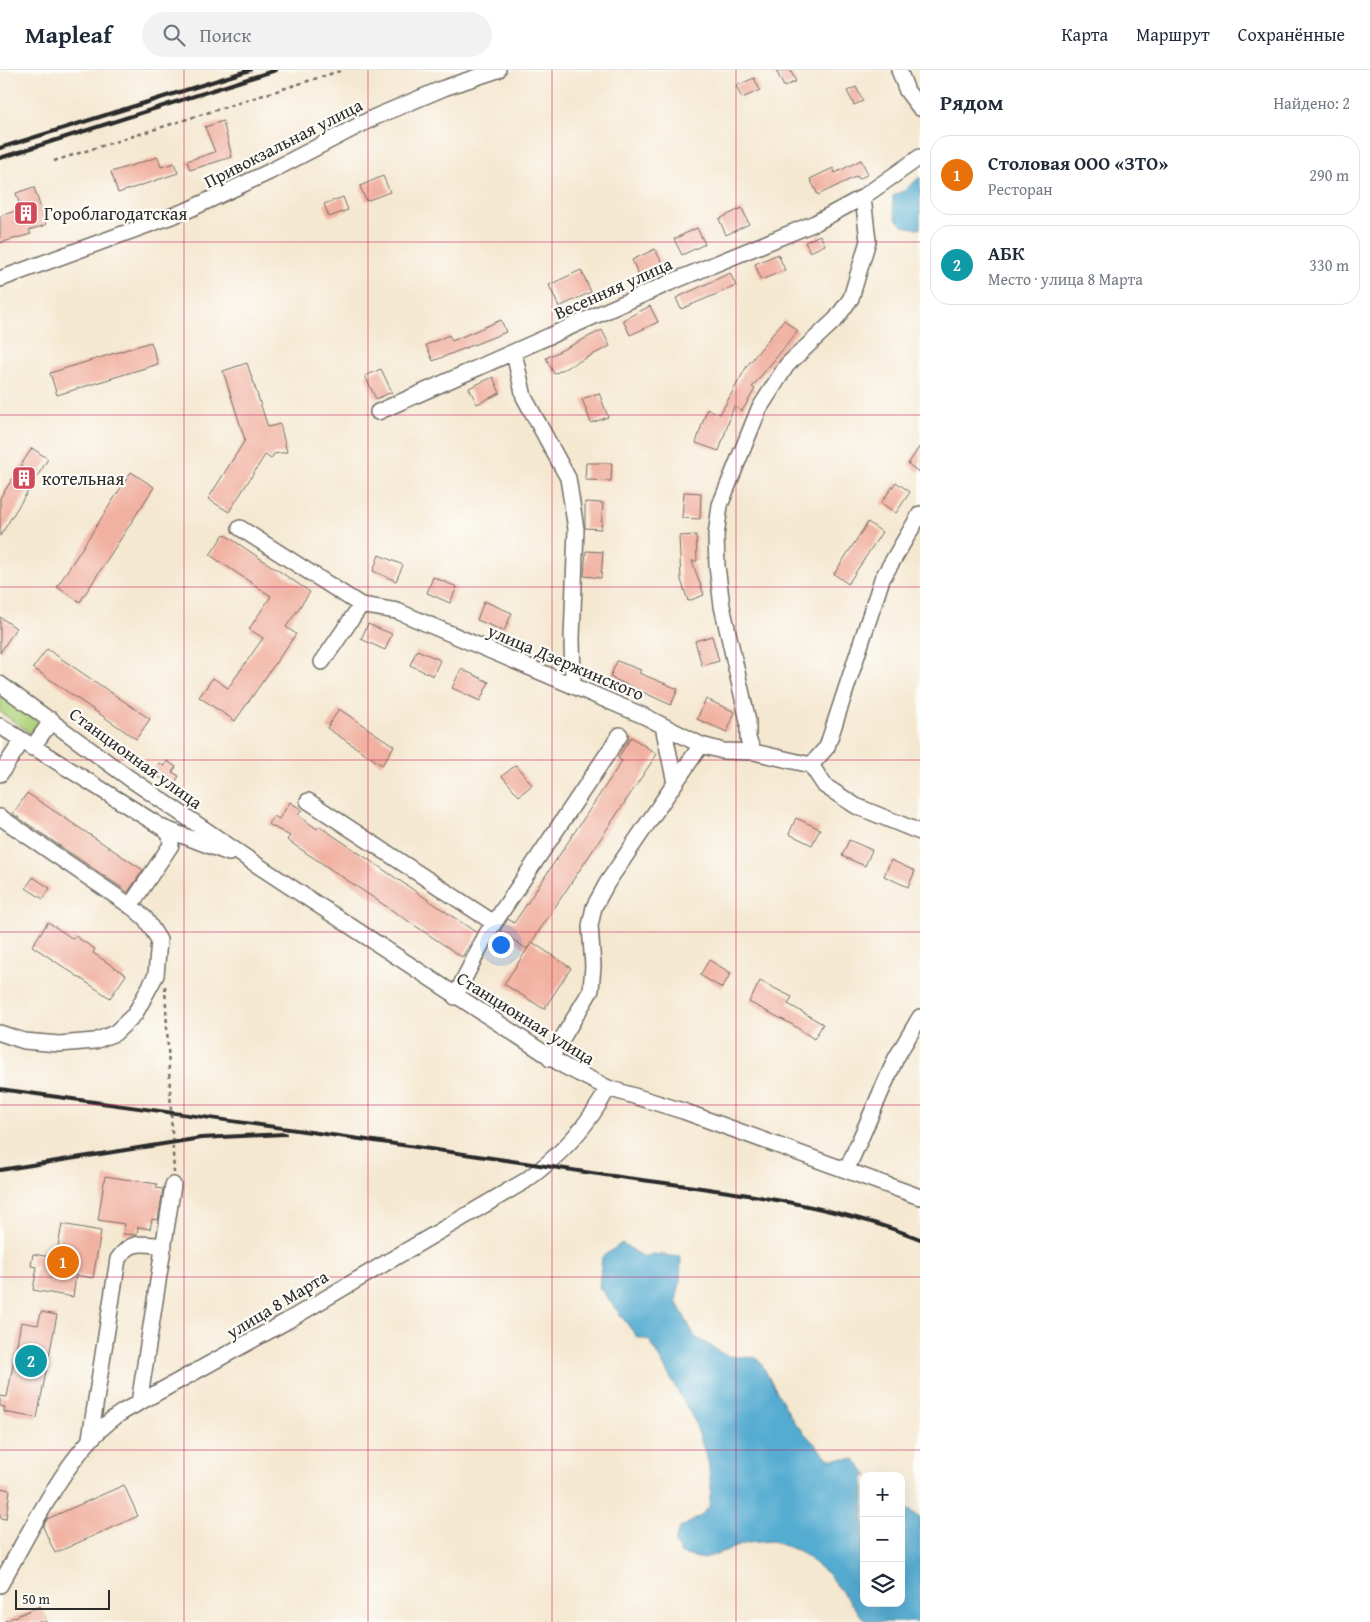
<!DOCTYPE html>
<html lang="ru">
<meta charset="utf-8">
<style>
body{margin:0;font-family:"Gentium Book Plus",serif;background:#f2f2f3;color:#1f2937}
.controls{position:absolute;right:15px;bottom:15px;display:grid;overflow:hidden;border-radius:10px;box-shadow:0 5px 20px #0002}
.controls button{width:45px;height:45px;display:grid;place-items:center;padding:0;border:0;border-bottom:1px solid #e0e1e3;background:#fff;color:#1f2937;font:25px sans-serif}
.scale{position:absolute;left:15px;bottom:12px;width:95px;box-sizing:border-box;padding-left:5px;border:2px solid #2b2b2b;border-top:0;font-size:14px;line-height:18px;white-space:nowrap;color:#2b2b2b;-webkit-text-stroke:4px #fdfcf7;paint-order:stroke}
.you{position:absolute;left:500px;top:874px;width:18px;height:18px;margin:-12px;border:4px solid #fff;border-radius:50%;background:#1a73e8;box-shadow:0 0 0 8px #1a73e833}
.badge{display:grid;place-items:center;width:32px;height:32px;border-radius:50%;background:#d1495b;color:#fff;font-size:16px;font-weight:700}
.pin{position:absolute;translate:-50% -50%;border:2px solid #fff;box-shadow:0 1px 5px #0006}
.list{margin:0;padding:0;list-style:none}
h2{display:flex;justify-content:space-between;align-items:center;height:65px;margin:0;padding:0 20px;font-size:21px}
h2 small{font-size:16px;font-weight:400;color:#747a83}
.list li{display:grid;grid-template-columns:32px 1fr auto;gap:15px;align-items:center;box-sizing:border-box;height:80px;margin:0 10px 10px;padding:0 10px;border:1px solid #e0e1e3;border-radius:20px}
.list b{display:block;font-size:19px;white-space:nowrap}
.list p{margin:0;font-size:16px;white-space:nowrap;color:#747a83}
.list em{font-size:16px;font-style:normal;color:#747a83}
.icon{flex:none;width:28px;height:28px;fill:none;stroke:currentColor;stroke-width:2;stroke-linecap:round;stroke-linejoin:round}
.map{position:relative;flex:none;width:920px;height:1552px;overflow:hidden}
header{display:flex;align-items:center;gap:30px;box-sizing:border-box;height:70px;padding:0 25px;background:#fff;border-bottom:1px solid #e0e1e3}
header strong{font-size:24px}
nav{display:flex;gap:28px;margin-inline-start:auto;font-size:18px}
.search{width:350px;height:45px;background:#f2f2f3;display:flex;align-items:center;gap:12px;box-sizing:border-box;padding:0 18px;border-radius:28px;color:#747a83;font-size:19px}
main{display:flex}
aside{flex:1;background:#fff}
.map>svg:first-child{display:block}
.green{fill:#aed37d;stroke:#6c7f54}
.water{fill:#54acd1;stroke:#406c7e}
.building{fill:#f1b1a1}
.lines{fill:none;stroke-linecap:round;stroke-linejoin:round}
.minor-casing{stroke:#726d65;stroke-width:18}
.path{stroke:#726d65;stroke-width:2.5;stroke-dasharray:4 4;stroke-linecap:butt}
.minor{stroke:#fff;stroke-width:15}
.rail{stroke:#2b2b2b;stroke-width:4}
.grid{fill:none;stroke:#c2185b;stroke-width:1;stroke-opacity:0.55}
.labels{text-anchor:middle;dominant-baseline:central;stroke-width:4.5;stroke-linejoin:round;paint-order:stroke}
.street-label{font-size:18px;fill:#2b2b2b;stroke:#fdfcf7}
.poi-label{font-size:18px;fill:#2b2b2b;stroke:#fdfcf7;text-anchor:start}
</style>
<header>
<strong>Mapleaf</strong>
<div class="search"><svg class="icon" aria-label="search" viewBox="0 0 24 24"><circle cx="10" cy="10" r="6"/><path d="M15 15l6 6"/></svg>Поиск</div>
<nav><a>Карта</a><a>Маршрут</a><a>Сохранённые</a></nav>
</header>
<main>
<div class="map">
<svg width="920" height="1552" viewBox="0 0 920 1552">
<rect width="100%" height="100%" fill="#fdfcf7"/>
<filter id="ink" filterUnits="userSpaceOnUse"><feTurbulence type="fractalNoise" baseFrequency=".02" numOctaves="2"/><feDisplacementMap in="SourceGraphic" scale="10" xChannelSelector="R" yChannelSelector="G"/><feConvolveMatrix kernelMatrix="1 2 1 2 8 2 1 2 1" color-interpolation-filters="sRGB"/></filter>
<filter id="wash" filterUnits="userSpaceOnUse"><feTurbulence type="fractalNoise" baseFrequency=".0096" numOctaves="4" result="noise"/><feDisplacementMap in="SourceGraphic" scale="20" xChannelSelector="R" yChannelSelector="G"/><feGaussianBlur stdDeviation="1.12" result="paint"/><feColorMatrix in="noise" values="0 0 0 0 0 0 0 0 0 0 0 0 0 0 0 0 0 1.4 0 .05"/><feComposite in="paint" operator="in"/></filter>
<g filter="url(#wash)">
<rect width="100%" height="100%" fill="#f5e8d1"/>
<path class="green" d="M0,625L40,653L32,664L0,642Z"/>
<path class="water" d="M920,107V159C915,158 912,158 908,157C894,155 892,137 893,126L905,120Z
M622,1173L645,1188L652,1184L681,1187L680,1213L676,1231L695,1267L727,1286L758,1288L794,1352L829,1389H855L868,1406H864V1533H901V1435L920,1447V1552H869L860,1545L828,1504L799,1481L771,1471L747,1473L703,1489L681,1484L674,1471L680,1458L699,1447L709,1437L711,1418L708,1391L694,1350L649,1270L637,1267L599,1217L602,1187Z"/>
<g id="blocks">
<path class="building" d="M776,0H790L796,11L784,17Z
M754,8L760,20L742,28L736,16Z
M856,17L863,31L854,35L847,21Z
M223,51L232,87L190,100L187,91L215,82L205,57Z
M158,87L161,97L174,93L178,103L118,123L111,102Z
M861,90L868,104L859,109L857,106L818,125L810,109L833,98L835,103Z
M383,106L390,122L366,131L360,116Z
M34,117L46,155L29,160L31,164L0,173V146L21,139L16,123Z
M343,127L348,140L329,147L324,134Z
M742,138L749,154L726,165L719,149Z
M697,158L705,174L682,185L674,169Z
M820,165L825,175L810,182L805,172Z
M655,179L663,195L639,206L632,190Z
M778,184L785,200L761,210L755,194Z
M581,200L591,222L559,237L549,215Z
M730,203L736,216L681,239L676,228Z
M650,236L658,252L630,265L623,250Z
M501,250L506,262L433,291L426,275L449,265L452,271Z
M784,250L798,261L752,317L755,319L742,341L734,336L719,381L696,373L707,339L720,344L747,296Z
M602,260L610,276L554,304L546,288Z
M151,272L158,294L57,325L50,303Z
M247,293L268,357L280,354L287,382L274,384L271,389L265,385L229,442L208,429L245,370L223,301Z
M381,299L392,322L376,329L365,306Z
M493,307L500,323L477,334L469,318Z
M599,323L608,347L591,353L582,329Z
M920,376V403L908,394Z
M32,378L48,389L0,466V428Z
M586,393H612L611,411L585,410Z
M131,402L154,417L80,532L57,517Z
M896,412L910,422L896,443L881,433Z
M684,422L701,423L700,449L682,448Z
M585,432L603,433L601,459L585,458Z
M868,452L882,462L848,514L834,504Z
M224,464L310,522L286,557L296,564L235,651L199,627L213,608L228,618L263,568L249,559L271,526L210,485Z
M696,465L697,491H692L704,525L688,531L681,510L679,466Z
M586,481L603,482L601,508L584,506Z
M379,485L403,495L396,511L373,501Z
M433,507L457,517L450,533L427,523Z
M484,531L512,543L504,561L477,550Z
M0,547L16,558L0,583Z
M368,554L392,564L385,580L361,569Z
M712,566L719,591L702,596L695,571Z
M47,579L150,649L136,669L33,598Z
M417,580L440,590L433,606L410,595Z
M617,591L641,600L639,603L678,619L671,635L610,607Z
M461,599L489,612L480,631L452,618Z
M706,629L735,642L727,662L697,649Z
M339,639L394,676L382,695L327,658Z
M631,667L657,684L527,879L500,861L508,849L514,853L622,691L618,688Z
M167,691L176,697L172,702L179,706L173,716L153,703L159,693L164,696Z
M516,695L532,715L519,726L502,706Z
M27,723L143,800L128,822L13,744Z
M290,732L302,740L298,745L317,759L319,756L477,863L462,887L287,770L290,766L268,754L274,746L279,749Z
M796,748L820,759L812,775L789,764Z
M849,770L872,780L865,796L842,786Z
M891,790L915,801L908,817L884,806Z
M33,807L50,818L43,829L26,818Z
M48,852L73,869L75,866L95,879L93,883L126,905L110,928L32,876Z
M532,872L571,898L544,939L504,914Z
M709,890L731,903L722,918L700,905Z
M760,911L792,927L788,934L823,954L814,969L793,955L749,932Z
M105,1106L157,1114L156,1118L163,1119L158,1150L152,1149L150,1159L138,1157L137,1165L123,1164L125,1154L98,1150Z
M62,1154L101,1161L93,1208L76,1205L73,1227L33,1220L37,1197L31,1196L33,1184L56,1188Z
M41,1242L57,1245L37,1348L4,1342L5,1337L0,1336V1326L7,1327L21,1252L38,1255Z
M124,1415L138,1446L55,1483L43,1457L47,1449Z
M0,1418L10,1420L6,1449L0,1448Z
M40,1536L47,1552H3Z"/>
</g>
</g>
<g filter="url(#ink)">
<use href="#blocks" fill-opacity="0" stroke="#726d65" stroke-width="1"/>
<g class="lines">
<defs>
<path id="minor" d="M899,0L907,21L920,38
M0,209L188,140L269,102L375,47L444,18L498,0
M514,283L524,327L568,408L576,459L572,568L573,615
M378,342L669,213L815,153L863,127
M920,444L882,509L827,677L811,695L825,716L856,736L920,762
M240,458L361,535L397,541L644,646L701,675L723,681L754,682
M322,592L361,535
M0,614L129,708L251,791L564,996L608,1018L683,1041L920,1127
M0,656L163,758L229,783
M663,656L675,713
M32,678L52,650
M811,695L754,682L748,669V651L722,536L717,496L716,466L720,435L759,339L787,295L836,249L851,228L868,171L863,127L920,87
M0,704L22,671
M308,731L494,853
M0,747L132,837L145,848L159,870L156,905L135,944L115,963L95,971L59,974L24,971L0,963
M130,836L171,775L170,765L163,758
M455,927L486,865L620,665
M550,989L591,920L593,896L590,856L594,837L607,813L701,675
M847,1099L896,988L920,947
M139,1333L173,1115
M90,1368L118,1189C132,1169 142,1174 164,1176
M0,1515C31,1461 71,1373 124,1341L287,1251L525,1111C560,1086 588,1057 608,1018"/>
</defs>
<use href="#minor" class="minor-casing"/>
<path class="path" d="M54,91L343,0
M165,916L174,1103"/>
<use href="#minor" class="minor"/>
<path class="rail" d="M0,78L250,0
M0,88L276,0
M0,1019C195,1046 390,1072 585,1102C697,1119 814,1127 920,1169
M0,1100L201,1068L285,1064"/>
</g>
</g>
<path class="grid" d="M184,0V1552M368,0V1552M552,0V1552M736,0V1552M0,172H920M0,345H920M0,517H920M0,690H920M0,862H920M0,1035H920M0,1207H920M0,1380H920"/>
<defs>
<symbol id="building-square" viewBox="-11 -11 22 22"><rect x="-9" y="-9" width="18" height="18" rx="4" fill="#d1495b" stroke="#fdfcf7"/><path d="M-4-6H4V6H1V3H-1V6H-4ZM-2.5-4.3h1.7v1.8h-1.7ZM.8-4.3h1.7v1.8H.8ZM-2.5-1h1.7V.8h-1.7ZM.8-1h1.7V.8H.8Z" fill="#fff"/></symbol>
</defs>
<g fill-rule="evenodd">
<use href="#building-square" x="12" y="129" width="28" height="28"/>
<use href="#building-square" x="10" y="394" width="28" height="28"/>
</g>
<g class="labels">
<g class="street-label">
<text transform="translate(283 73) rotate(-27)">Привокзальная улица</text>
<text transform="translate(613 218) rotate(-24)">Весенняя улица</text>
<text transform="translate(566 592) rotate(23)">улица Дзержинского</text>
<text transform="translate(136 688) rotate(36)">Станционная улица</text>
<text transform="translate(526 948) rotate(32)">Станционная улица</text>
<text transform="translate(277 1234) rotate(-31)">улица 8 Марта</text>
</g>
<g class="poi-label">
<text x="44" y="143">Гороблагодатская</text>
<text x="42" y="408">котельная</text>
</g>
</g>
</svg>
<div class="controls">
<button>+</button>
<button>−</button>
<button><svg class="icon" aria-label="layers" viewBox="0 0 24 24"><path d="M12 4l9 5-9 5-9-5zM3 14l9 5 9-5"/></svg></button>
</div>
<div class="scale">50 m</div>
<div class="you"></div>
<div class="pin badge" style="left:63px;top:1192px;background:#e8710a">1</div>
<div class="pin badge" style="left:31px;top:1291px;background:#0f9aa8">2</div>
</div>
<aside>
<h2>Рядом<small>Найдено: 2</small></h2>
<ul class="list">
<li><span class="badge" style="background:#e8710a">1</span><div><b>Столовая ООО «ЗТО»</b><p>Ресторан</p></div><em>290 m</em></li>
<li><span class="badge" style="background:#0f9aa8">2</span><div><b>АБК</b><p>Место · улица 8 Марта</p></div><em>330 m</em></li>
</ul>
</aside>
</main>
